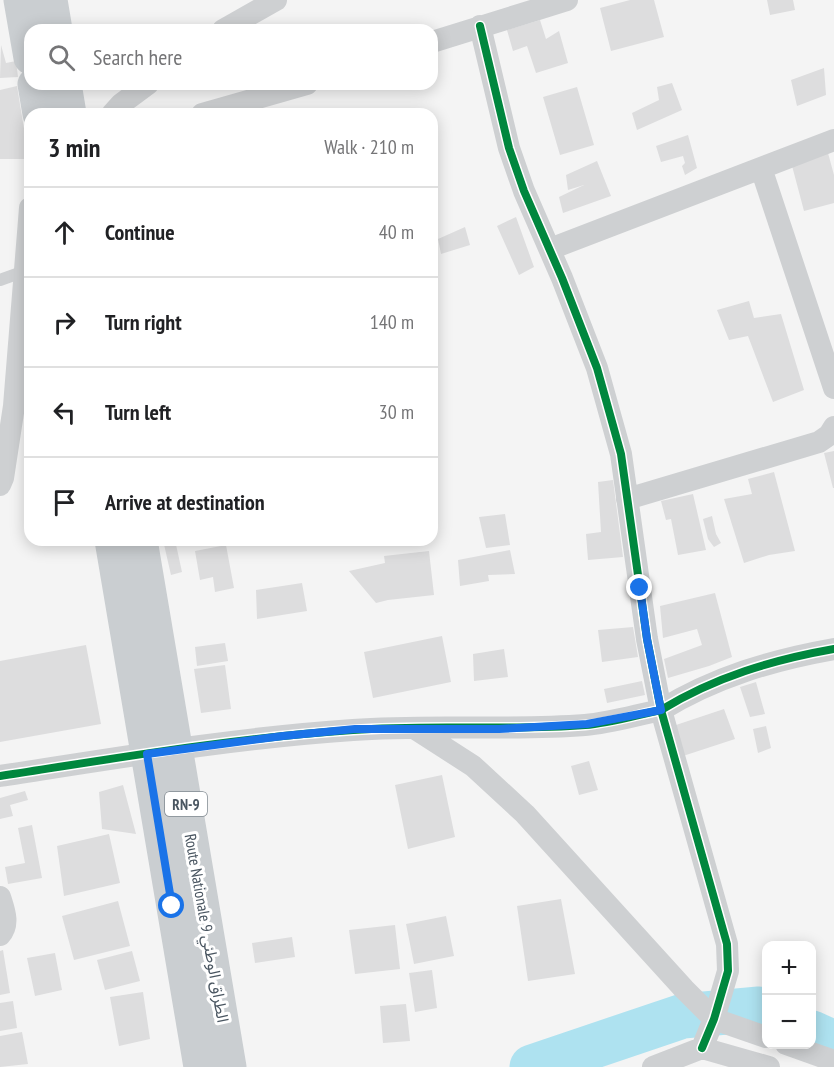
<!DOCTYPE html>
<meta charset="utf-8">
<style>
body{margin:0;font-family:"PT Sans Narrow","Noto Sans Arabic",sans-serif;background:#f2f2f2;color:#202124}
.controls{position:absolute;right:18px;bottom:18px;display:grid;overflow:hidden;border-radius:12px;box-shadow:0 3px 15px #0003}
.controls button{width:54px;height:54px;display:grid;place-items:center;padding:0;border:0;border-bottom:2px solid #e0e0e0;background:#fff;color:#202124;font:30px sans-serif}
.stop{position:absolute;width:18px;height:18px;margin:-14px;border:4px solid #1a73e8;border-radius:50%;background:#fff}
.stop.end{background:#1a73e8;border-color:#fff;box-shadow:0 2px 6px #0008}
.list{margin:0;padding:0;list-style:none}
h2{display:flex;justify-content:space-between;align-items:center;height:78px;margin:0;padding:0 24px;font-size:26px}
h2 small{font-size:20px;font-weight:400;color:#757577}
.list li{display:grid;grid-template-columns:39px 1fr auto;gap:18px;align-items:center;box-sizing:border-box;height:90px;padding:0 24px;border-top:2px solid #e0e0e0}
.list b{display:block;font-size:22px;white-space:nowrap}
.list em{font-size:20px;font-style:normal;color:#757577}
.icon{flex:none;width:33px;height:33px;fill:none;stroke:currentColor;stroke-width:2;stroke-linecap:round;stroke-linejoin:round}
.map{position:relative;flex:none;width:834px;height:1067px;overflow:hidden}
.search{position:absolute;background:#fff;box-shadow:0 3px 15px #0003;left:24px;top:24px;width:414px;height:66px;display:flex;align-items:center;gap:15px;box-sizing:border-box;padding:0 21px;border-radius:18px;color:#757577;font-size:22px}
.panel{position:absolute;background:#fff;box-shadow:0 3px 15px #0003;left:24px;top:108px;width:414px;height:438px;border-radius:18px}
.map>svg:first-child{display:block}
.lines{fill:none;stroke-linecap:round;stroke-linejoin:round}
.river{stroke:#aee2f0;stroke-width:45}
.building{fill:#ddddde}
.service{stroke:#ced0d2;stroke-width:12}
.minor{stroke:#ced0d2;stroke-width:22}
.primary{stroke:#caced1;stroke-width:33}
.cycleway-casing{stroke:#fff;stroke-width:11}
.cycleway{stroke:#00873e;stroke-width:8}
.route{stroke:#1a73e8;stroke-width:8}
.labels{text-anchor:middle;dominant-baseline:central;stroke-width:6;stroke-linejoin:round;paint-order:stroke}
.shield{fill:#fff;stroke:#808990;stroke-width:1.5}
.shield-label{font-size:15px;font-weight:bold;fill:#4a5661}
.street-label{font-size:16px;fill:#4a5661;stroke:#fff}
</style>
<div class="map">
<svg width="834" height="1067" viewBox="0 0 834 1067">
<rect width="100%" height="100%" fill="#f4f4f4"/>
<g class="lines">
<path class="river" d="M812,1033L834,1043
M532,1067L683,1016L759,1009L766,1013"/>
</g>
<path class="building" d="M630,0H654L664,37L611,51L600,8Z
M767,0H793L795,10L770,15Z
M540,20L546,39L559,31L568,63L536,73L527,46L513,51L507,30Z
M1,45L6,63L16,61L18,77L0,78Z
M824,68L826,95L797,106L791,80Z
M672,83L682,110L637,130L632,113L659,100L657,87Z
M17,86L29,159H0V90Z
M577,87L594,145L560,155L543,97Z
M688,135L697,168L685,175L682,166L685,163L683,156L661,162L656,146Z
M828,153L834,175V203L804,211L791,162Z
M597,161L611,196L563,213L559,197L584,185L568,190L566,175Z
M516,217L534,267L519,275L497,226Z
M465,227L470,245L441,254L438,239Z
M749,301L754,318L781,314L804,390L773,402L748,336L729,340L717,310Z
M834,451V488H833L824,453Z
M774,472L795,551L769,555L744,563L724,499L752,494L748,479Z
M613,480L623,557L588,560L586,534L601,532L598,482Z
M693,494L706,550L678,555L671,519L666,520L661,501Z
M505,514L510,545L486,548L479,517Z
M712,516L716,534L721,543L714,547L708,539L703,519Z
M163,540H175L182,572L171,575Z
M226,545L234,588L215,592L213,577L200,580L195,551Z
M510,550L515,574L488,575L489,581L460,586L458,560Z
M429,551L434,595L388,600L376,603L349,571L385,563L384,556Z
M302,583L307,611L257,619L256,590Z
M715,593L732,657L709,666L668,678L664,659L702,645L697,629L663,638L660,606Z
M633,627L638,657L602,662L598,630Z
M442,636L451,682L373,698L364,652Z
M225,643L228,661L197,666L195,647Z
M86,645L101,724L0,742V661Z
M504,649L508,677L474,681L473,654Z
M225,665L231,709L201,713L194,669Z
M642,681L645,695L607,703L604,689Z
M756,682L765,714L750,717L740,687Z
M724,709L735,739L683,756L673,726Z
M766,726L771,748L758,753L753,729Z
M589,761L598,790L579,795L571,766Z
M442,775L455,837L408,849L395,785Z
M123,785L136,834L102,829L99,792Z
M25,791L28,800L10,805L13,816L0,819V798Z
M32,825L42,878L8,884L5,867L25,863L18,828Z
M109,834L120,883L64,896L57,846Z
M561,899L575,974L528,981L517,906Z
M118,901L130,946L74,960L62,916Z
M446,916L454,956L414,964L406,924Z
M395,925L400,969L355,974L349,930Z
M292,937L295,957L255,963L252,943Z
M3,950L10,993L0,995V951Z
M132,951L140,981L105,990L97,960Z
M55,953L62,990L35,996L27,958Z
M432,970L437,1008L415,1012L409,973Z
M143,992L150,1039L119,1046L110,997Z
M13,1001L17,1028L0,1031V1003Z
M406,1004L410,1041L383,1043L380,1006Z
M22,1032L28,1064L0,1067V1036Z"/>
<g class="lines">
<path class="service" d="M0,280L25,271"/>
<path class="minor" d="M480,26L509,148L524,191L562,278L597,368L621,454L647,639L661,710C715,677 772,660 834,649
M223,30L276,0
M432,42L567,0
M112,114L121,104L148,84
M202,114L307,84
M761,168L834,388
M550,249L834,140
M0,485L3,478L14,406L30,208
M627,499L819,442L829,435L834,427
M414,728L473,766L525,814L684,989L714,1019L766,1037
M0,776C117,758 234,738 353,730C430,724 508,731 585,725C610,723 636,715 661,710L727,944L728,971L714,1019L702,1048
M0,897C4,910 10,924 0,935
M786,1044L834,1061
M653,1067L702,1048L769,1067"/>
<path class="primary" d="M20,0L30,58
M51,0L56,30
M34,84L39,114
M65,84L70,114
M111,540L200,1067
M141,540L230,1067"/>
<defs>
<path id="cycleway" d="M480,26L509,148L524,191L562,278L597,368L621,454L647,639L661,710C715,677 772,660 834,649
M0,776C117,758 234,738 353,730C430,724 508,731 585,725C610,723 636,715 661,710L727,944L728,971L714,1019L702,1048"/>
</defs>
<use href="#cycleway" class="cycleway-casing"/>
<use href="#cycleway" class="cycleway"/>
</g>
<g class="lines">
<path class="route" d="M172,906L147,754L283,736L355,729H499L587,724L661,710L647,639L640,588"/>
</g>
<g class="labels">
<rect class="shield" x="165" y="792" width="42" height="24" rx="4.5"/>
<g class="shield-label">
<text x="186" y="804">RN-9</text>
</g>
<g class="street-label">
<text transform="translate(207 928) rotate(80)">Route Nationale الطراق الوطني 9</text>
</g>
</g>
</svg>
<div class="controls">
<button>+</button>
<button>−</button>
</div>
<div class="stop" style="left:172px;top:906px"></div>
<div class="stop end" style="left:640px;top:588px"></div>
<div class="search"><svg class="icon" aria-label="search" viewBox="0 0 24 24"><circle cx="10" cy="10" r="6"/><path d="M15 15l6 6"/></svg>Search here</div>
<section class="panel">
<h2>3 min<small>Walk · 210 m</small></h2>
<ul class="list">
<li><svg class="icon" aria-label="ahead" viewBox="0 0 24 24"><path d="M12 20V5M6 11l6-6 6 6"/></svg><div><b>Continue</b></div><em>40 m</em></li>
<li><svg class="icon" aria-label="right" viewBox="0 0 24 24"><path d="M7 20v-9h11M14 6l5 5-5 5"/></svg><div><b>Turn right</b></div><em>140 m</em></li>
<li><svg class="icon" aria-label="left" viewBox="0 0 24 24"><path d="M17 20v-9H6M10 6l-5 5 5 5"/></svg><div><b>Turn left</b></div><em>30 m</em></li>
<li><svg class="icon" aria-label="arrive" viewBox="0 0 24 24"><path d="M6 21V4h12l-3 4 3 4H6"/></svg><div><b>Arrive at destination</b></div></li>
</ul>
</section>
</div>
